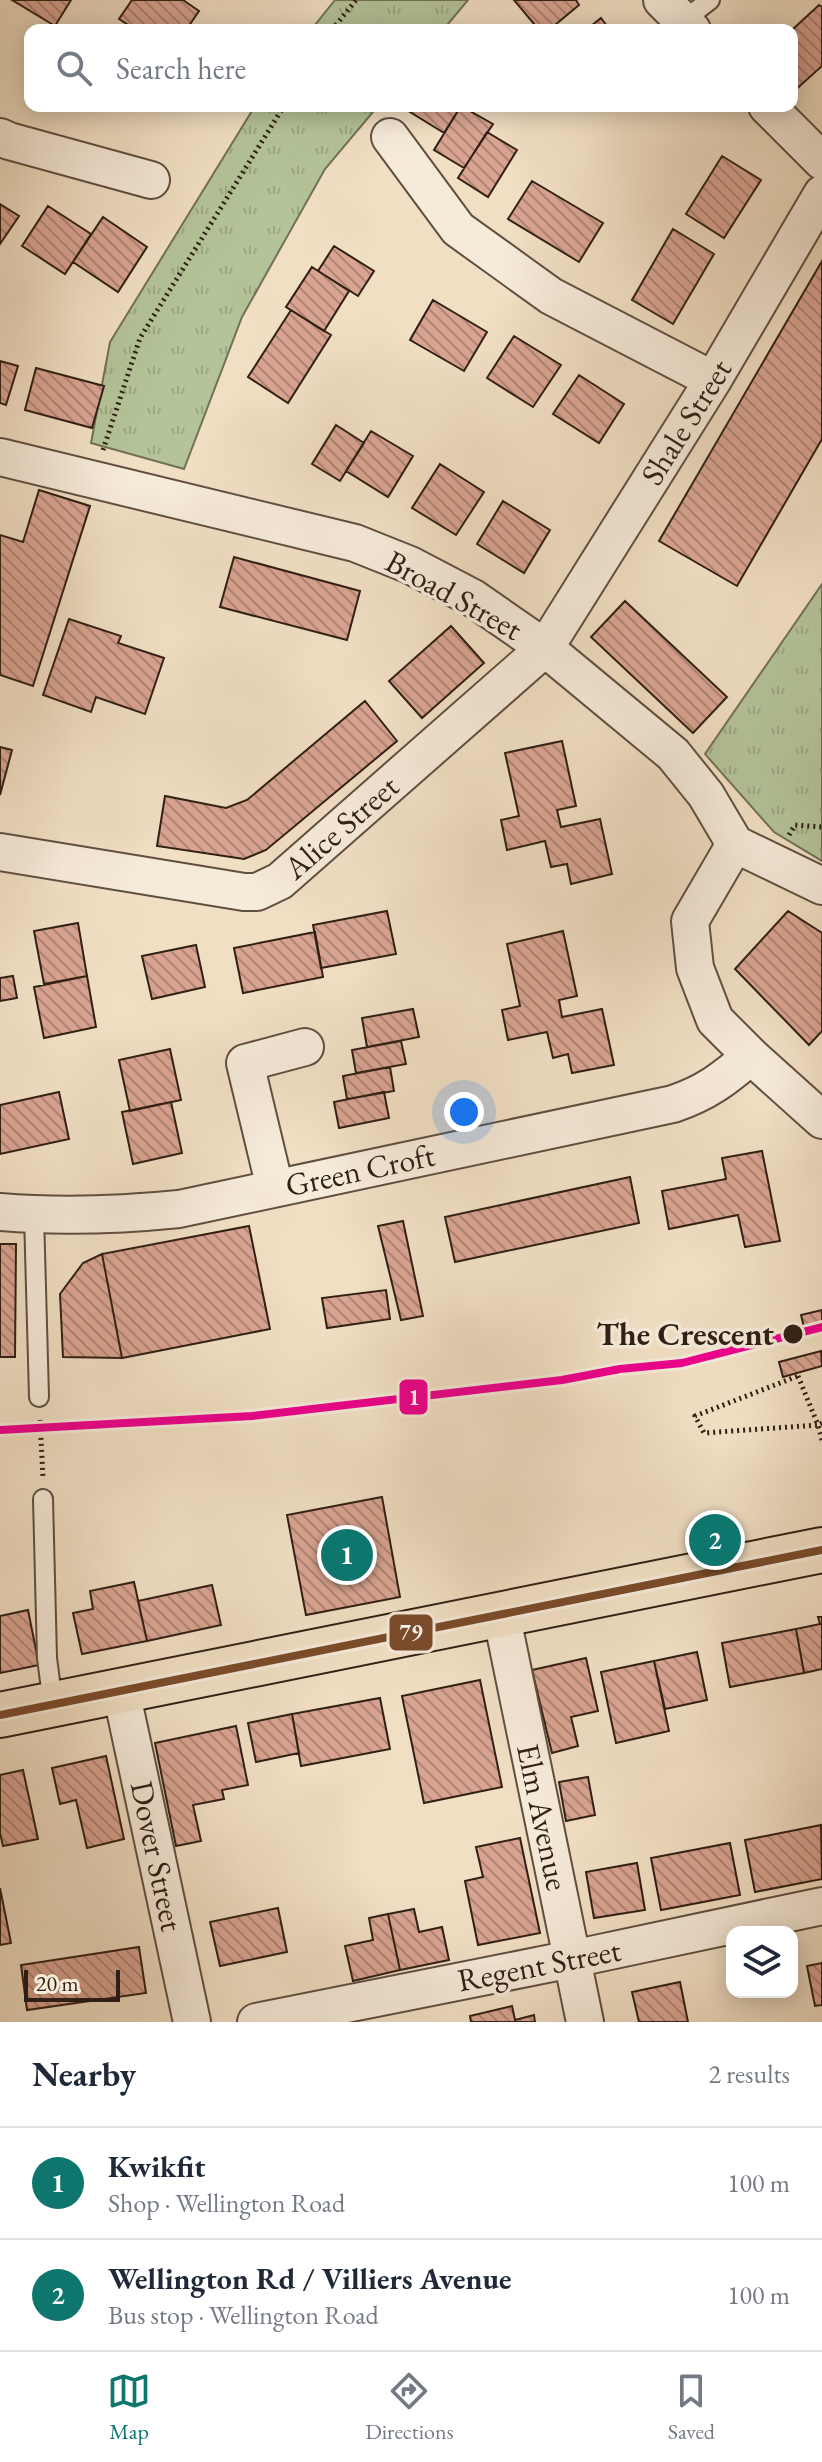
<!DOCTYPE html>
<meta charset="utf-8">
<style>
body{margin:0;font-family:"EB Garamond",serif;background:#f6f6f7;color:#1f2937}
.controls{position:absolute;right:24px;bottom:24px;display:grid;overflow:hidden;border-radius:16px;box-shadow:0 4px 20px #0003}
.controls button{width:72px;height:72px;display:grid;place-items:center;padding:0;border:0;border-bottom:2px solid #e0e1e3;background:#fff;color:#1f2937;font:40px sans-serif}
.scale{position:absolute;left:24px;bottom:20px;width:96px;box-sizing:border-box;padding-left:8px;border:4px solid #301f15;border-top:0;font-size:22px;line-height:28px;white-space:nowrap;color:#301f15;-webkit-text-stroke:6px #f6ead9;paint-order:stroke}
.you{position:absolute;left:464px;top:1112px;width:28px;height:28px;margin:-20px;border:6px solid #fff;border-radius:50%;background:#1a73e8;box-shadow:0 0 0 12px #1a73e833}
.badge{display:grid;place-items:center;width:52px;height:52px;border-radius:50%;background:#0f766e;color:#fff;font-size:26px;font-weight:700}
.pin{position:absolute;translate:-50% -50%;border:4px solid #fff;box-shadow:0 2px 8px #0006}
.list{margin:0;padding:0;list-style:none}
h2{display:flex;justify-content:space-between;align-items:center;height:104px;margin:0;padding:0 32px;font-size:34px}
h2 small{font-size:26px;font-weight:400;color:#747a83}
.list li{display:grid;grid-template-columns:52px 1fr auto;gap:24px;align-items:center;box-sizing:border-box;height:112px;padding:0 32px;border-top:2px solid #e0e1e3}
.list b{display:block;font-size:30px;white-space:nowrap}
.list p{margin:0;font-size:26px;white-space:nowrap;color:#747a83}
.list em{font-size:26px;font-style:normal;color:#747a83}
.icon{flex:none;width:44px;height:44px;fill:none;stroke:currentColor;stroke-width:2;stroke-linecap:round;stroke-linejoin:round}
.map{position:relative;flex:none;width:822px;height:2022px;overflow:hidden}
.search{position:absolute;background:#fff;box-shadow:0 4px 20px #0003;left:24px;right:24px;top:24px;height:88px;display:flex;align-items:center;gap:20px;box-sizing:border-box;padding:0 28px;border-radius:16px;color:#747a83;font-size:30px}
.sheet{height:328px;background:#fff}
nav{display:flex;justify-content:space-around;align-items:center;box-sizing:border-box;height:112px;border-top:2px solid #e0e1e3;background:#fff;font-size:22px;color:#747a83}
nav a{display:grid;justify-items:center;gap:4px}
nav .on{color:#0f766e}
.map>svg:first-child{display:block}
.grass{fill:url(#grass-tufts);stroke:#727157;stroke-width:2}
.building{fill:url(#building-back-hatch);stroke:#301f15;stroke-width:2}
.lines{fill:none;stroke-linecap:round;stroke-linejoin:round}
.service-casing{stroke:#604f41;stroke-width:22}
.minor-casing{stroke:#604f41;stroke-width:40}
.trunk-casing{stroke:#301f15;stroke-width:48}
.path{stroke:#301f15;stroke-width:5;stroke-dasharray:2 4;stroke-linecap:butt}
.service{stroke:#f6ead9;stroke-width:18}
.minor{stroke:#f6ead9;stroke-width:36}
.trunk{stroke:#f1dfc4;stroke-width:44}
.bus-1-casing{stroke:#f6ead9;stroke-width:14}
.bus-1{stroke:#7a4b2a;stroke-width:8}
.tram-1-casing{stroke:#f6ead9;stroke-width:14}
.tram-1{stroke:#ec008c;stroke-width:8}
.stop-dot{fill:#301f15;stroke:#f6ead9;stroke-width:3}
.labels{text-anchor:middle;dominant-baseline:central;stroke-width:7;stroke-linejoin:round;paint-order:stroke}
.street-label{font-size:32px;fill:#301f15;stroke:#f6ead9}
.stop-label{font-size:32px;font-weight:bold;fill:#301f15;stroke:#f6ead9;text-anchor:end}
.line-badge{stroke:#f6ead9;stroke-width:3}
.badge-label{font-size:22px;text-anchor:middle;font-weight:bold;fill:#fff}
</style>
<div class="map">
<svg width="822" height="2022" viewBox="0 0 822 2022">
<defs>
<pattern id="grass-tufts" width="24" height="20" patternUnits="userSpaceOnUse" patternTransform="scale(2)"><rect width="24" height="20" fill="#b4c399"/><path d="M3 7l-1-3M5 7V3M7 7l1-3M15 17l-1-3M17 17v-4M19 17l1-3" fill="none" stroke="#9ba783"/></pattern>
<pattern id="building-back-hatch" width="6" height="6" patternUnits="userSpaceOnUse" patternTransform="scale(2)"><rect width="6" height="6" fill="#d9a492"/><path d="M-1 5l2 2M0 0l6 6M5-1l2 2" fill="none" stroke="#b08576"/></pattern>
</defs>
<rect width="100%" height="100%" fill="#f1dfc4"/>
<filter id="stains"><feTurbulence type="fractalNoise" baseFrequency=".0025" numOctaves="4"/><feColorMatrix values="0 0 0 0 .2 0 0 0 0 .09 0 0 0 0 .02 0 0 0 .5 -.17"/></filter>
<radialGradient id="worn" r=".72"><stop offset=".6" stop-color="#630" stop-opacity="0"/><stop offset="1" stop-color="#630" stop-opacity=".3"/></radialGradient>
<path class="grass" d="M335,0H468L443,30H311Z
M255,106H378L325,169L242,317L184,469L91,443L110,342Z
M822,584V861L774,832L705,754Z"/>
<path class="building" d="M12,0H71L55,26Z
M132,0H183L199,11L186,30H136L119,19Z
M514,0H576L579,5L549,30H539Z
M819,5L822,7V66L792,93V30Z
M601,18L610,30H586Z
M414,106H461L444,133L410,112Z
M461,106L493,124L464,168L434,150Z
M487,132L517,150L488,197L458,178Z
M722,156L761,180L724,238L686,214Z
M532,181L603,223L579,262L508,219Z
M0,204L19,216L0,244Z
M48,206L91,234L65,274L22,246Z
M103,217L147,247L118,292L73,262Z
M673,229L714,254L673,324L632,300Z
M334,246L374,271L358,296L318,271Z
M822,261V439L737,586L659,541Z
M312,267L349,291L324,331L286,307Z
M433,300L487,332L464,371L410,340Z
M291,310L331,335L288,403L248,377Z
M514,336L561,365L533,407L487,378Z
M0,361L18,366L6,405L0,403Z
M36,368L104,386L92,428L25,410Z
M579,375L624,404L599,443L553,414Z
M336,425L364,443L340,481L312,464Z
M371,431L413,456L388,497L346,471Z
M440,464L484,492L456,535L412,508Z
M39,490L90,506L33,686L0,675V535L23,542Z
M503,501L550,530L524,573L477,544Z
M234,557L360,591L347,640L220,607Z
M625,601L727,697L693,733L591,637Z
M69,619L121,636L118,643L164,658L145,714L96,697L91,712L43,695Z
M451,626L484,663L422,718L389,681Z
M365,701L397,741L266,850L244,859L157,846L165,796L226,808L247,800Z
M562,741L576,806L557,810L561,827L600,819L612,874L571,884L567,864L551,867L545,841L507,850L501,820L519,816L505,753Z
M0,747L12,750L0,795Z
M387,911L396,954L321,968L313,925Z
M788,911L822,933V1031L809,1045L735,969Z
M78,923L87,976L44,984L34,931Z
M563,931L577,996L559,1000L562,1017L602,1009L614,1065L572,1073L568,1054L553,1058L547,1032L508,1040L502,1010L520,1006L507,944Z
M315,932L323,977L243,993L234,948Z
M196,945L205,987L152,999L142,956Z
M13,976L17,998L0,1001V978Z
M87,976L96,1027L44,1038L34,987Z
M413,1009L419,1037L367,1047L362,1018Z
M401,1041L406,1064L356,1073L352,1050Z
M170,1049L181,1100L130,1111L119,1060Z
M390,1067L394,1091L347,1099L343,1076Z
M59,1092L69,1139L0,1154V1105Z
M384,1092L389,1118L339,1128L334,1102Z
M171,1102L182,1153L133,1164L122,1112Z
M762,1151L780,1241L745,1247L738,1215L669,1229L662,1191L726,1179L722,1158Z
M630,1177L639,1223L455,1262L445,1217Z
M403,1221L423,1316L401,1320L378,1226Z
M249,1226L270,1329L122,1358L102,1254Z
M0,1244H16L15,1357H0Z
M102,1254L122,1358L63,1357L60,1294L83,1263Z
M386,1290L390,1319L327,1328L322,1298Z
M822,1310V1322L804,1327L801,1315Z
M821,1351L822,1366L783,1377L779,1362Z
M382,1497L400,1597L306,1615L287,1515Z
M134,1582L147,1641L82,1654L73,1613L93,1609L90,1591Z
M212,1585L221,1625L147,1641L138,1601Z
M28,1610L39,1665L0,1673V1616Z
M818,1617H822V1669L804,1673L796,1629L820,1624Z
M796,1629L804,1673L730,1687L722,1643Z
M697,1652L707,1700L665,1709L654,1661Z
M586,1658L598,1711L571,1717L578,1746L552,1753L532,1670Z
M654,1661L669,1731L616,1743L601,1672Z
M480,1680L502,1787L424,1803L402,1696Z
M380,1698L390,1749L301,1766L292,1714Z
M292,1714L299,1753L256,1762L248,1723Z
M236,1726L248,1785L222,1790L224,1799L193,1805L201,1841L176,1846L155,1743Z
M106,1756L124,1839L87,1848L76,1800L60,1804L52,1768Z
M23,1770L38,1839L3,1846L0,1833V1775Z
M588,1777L595,1815L566,1821L559,1782Z
M821,1825L822,1879L755,1892L745,1840Z
M520,1838L540,1933L478,1945L465,1881L483,1877L476,1847Z
M730,1843L740,1895L661,1910L651,1858Z
M637,1863L645,1910L594,1918L586,1872Z
M0,1888L11,1943L0,1945Z
M278,1908L287,1952L220,1966L210,1922Z
M414,1909L419,1932L442,1927L449,1960L400,1970L388,1914Z
M388,1914L400,1970L353,1981L345,1946L373,1940L369,1918Z
M139,1947L146,1993L27,2010L21,1965Z
M822,1963V2005L815,2006L807,1966Z
M680,1982L688,2022H639L632,1992Z
M512,2006L515,2020L534,2015L535,2022H471L470,2016Z"/>
<g class="lines">
<defs>
<path id="service" d="M683,21L710,0
M34,1215L39,1397
M43,1499L47,1658L53,1704"/>
<path id="minor" d="M662,0L692,30
M767,106L822,161
M0,137L9,141L151,180
M390,137L458,229L551,296L713,380
M0,457L355,543L410,565L473,598L545,648L673,754L706,795L735,844L822,886
M735,844L690,921L695,968L715,1020L751,1056L822,1120
M0,852L244,892H257L280,881L545,648L713,380L822,194
M275,1188L245,1063L305,1047
M0,1212C60,1217 119,1215 179,1209L673,1104C706,1093 724,1079 751,1056
M501,1613L585,2022
M121,1691L192,2022
M256,2022L572,1959L822,1906"/>
<path id="trunk" d="M0,1715L822,1550"/>
</defs>
<use href="#service" class="service-casing"/>
<use href="#minor" class="minor-casing"/>
<use href="#trunk" class="trunk-casing"/>
<path class="path" d="M332,30L356,0
M103,450L140,338L284,106
M789,835L795,825L822,827
M798,1376L818,1425L704,1433L695,1416Z
M40,1420L43,1478
M822,1423L818,1425L822,1440"/>
<use href="#service" class="service"/>
<use href="#minor" class="minor"/>
<use href="#trunk" class="trunk"/>
<defs>
<path id="bus-1" d="M0,1715L822,1550"/>
</defs>
<use href="#bus-1" class="bus-1-casing"/>
<use href="#bus-1" class="bus-1"/>
<defs>
<path id="tram-1" d="M0,1430L252,1416L562,1380L620,1369L682,1363L822,1327"/>
</defs>
<use href="#tram-1" class="tram-1-casing"/>
<use href="#tram-1" class="tram-1"/>
</g>
<circle class="stop-dot" cx="793" cy="1334" r="11"/>
<g class="labels">
<g class="street-label">
<text transform="translate(686 422) rotate(-58)">Shale Street</text>
<text transform="translate(454 595) rotate(29)">Broad Street</text>
<text transform="translate(341 827) rotate(-41)">Alice Street</text>
<text transform="translate(360 1170) rotate(-12)">Green Croft</text>
<text transform="translate(543 1817) rotate(78)">Elm Avenue</text>
<text transform="translate(157 1856) rotate(78)">Dover Street</text>
<text transform="translate(539 1965) rotate(-11)">Regent Street</text>
</g>
<g class="stop-label">
<text x="774" y="1334">The Crescent</text>
</g>
</g>
<g class="line-badge">
<rect x="398" y="1378" width="31" height="38" rx="8" fill="#ec008c"/>
<rect x="388" y="1613" width="46" height="39" rx="8" fill="#7a4b2a"/>
</g>
<g class="badge-label">
<text x="414" y="1405">1</text>
<text x="411" y="1640">79</text>
</g>
<rect width="100%" height="100%" filter="url(#stains)"/>
<rect width="100%" height="100%" fill="url(#worn)"/>
</svg>
<div class="controls">
<button><svg class="icon" aria-label="layers" viewBox="0 0 24 24"><path d="M12 4l9 5-9 5-9-5zM3 14l9 5 9-5"/></svg></button>
</div>
<div class="scale">20 m</div>
<div class="you"></div>
<div class="pin badge" style="left:347px;top:1555px">1</div>
<div class="pin badge" style="left:715px;top:1540px">2</div>
<div class="search"><svg class="icon" aria-label="search" viewBox="0 0 24 24"><circle cx="10" cy="10" r="6"/><path d="M15 15l6 6"/></svg>Search here</div>
</div>
<section class="sheet">
<h2>Nearby<small>2 results</small></h2>
<ul class="list">
<li><span class="badge">1</span><div><b>Kwikfit</b><p>Shop · Wellington Road</p></div><em>100 m</em></li>
<li><span class="badge">2</span><div><b>Wellington Rd / Villiers Avenue</b><p>Bus stop · Wellington Road</p></div><em>100 m</em></li>
</ul>
</section>
<nav>
<a class="on"><svg class="icon" aria-label="map" viewBox="0 0 24 24"><path d="M3 6l6-2 6 2 6-2v14l-6 2-6-2-6 2zM9 4v14M15 6v14"/></svg>Map</a>
<a><svg class="icon" aria-label="directions" viewBox="0 0 24 24"><path d="M12 3l9 9-9 9-9-9zM9 14v-3h6M13 9l2 2-2 2"/></svg>Directions</a>
<a><svg class="icon" aria-label="saved" viewBox="0 0 24 24"><path d="M7 4h10v16l-5-4-5 4z"/></svg>Saved</a>
</nav>
